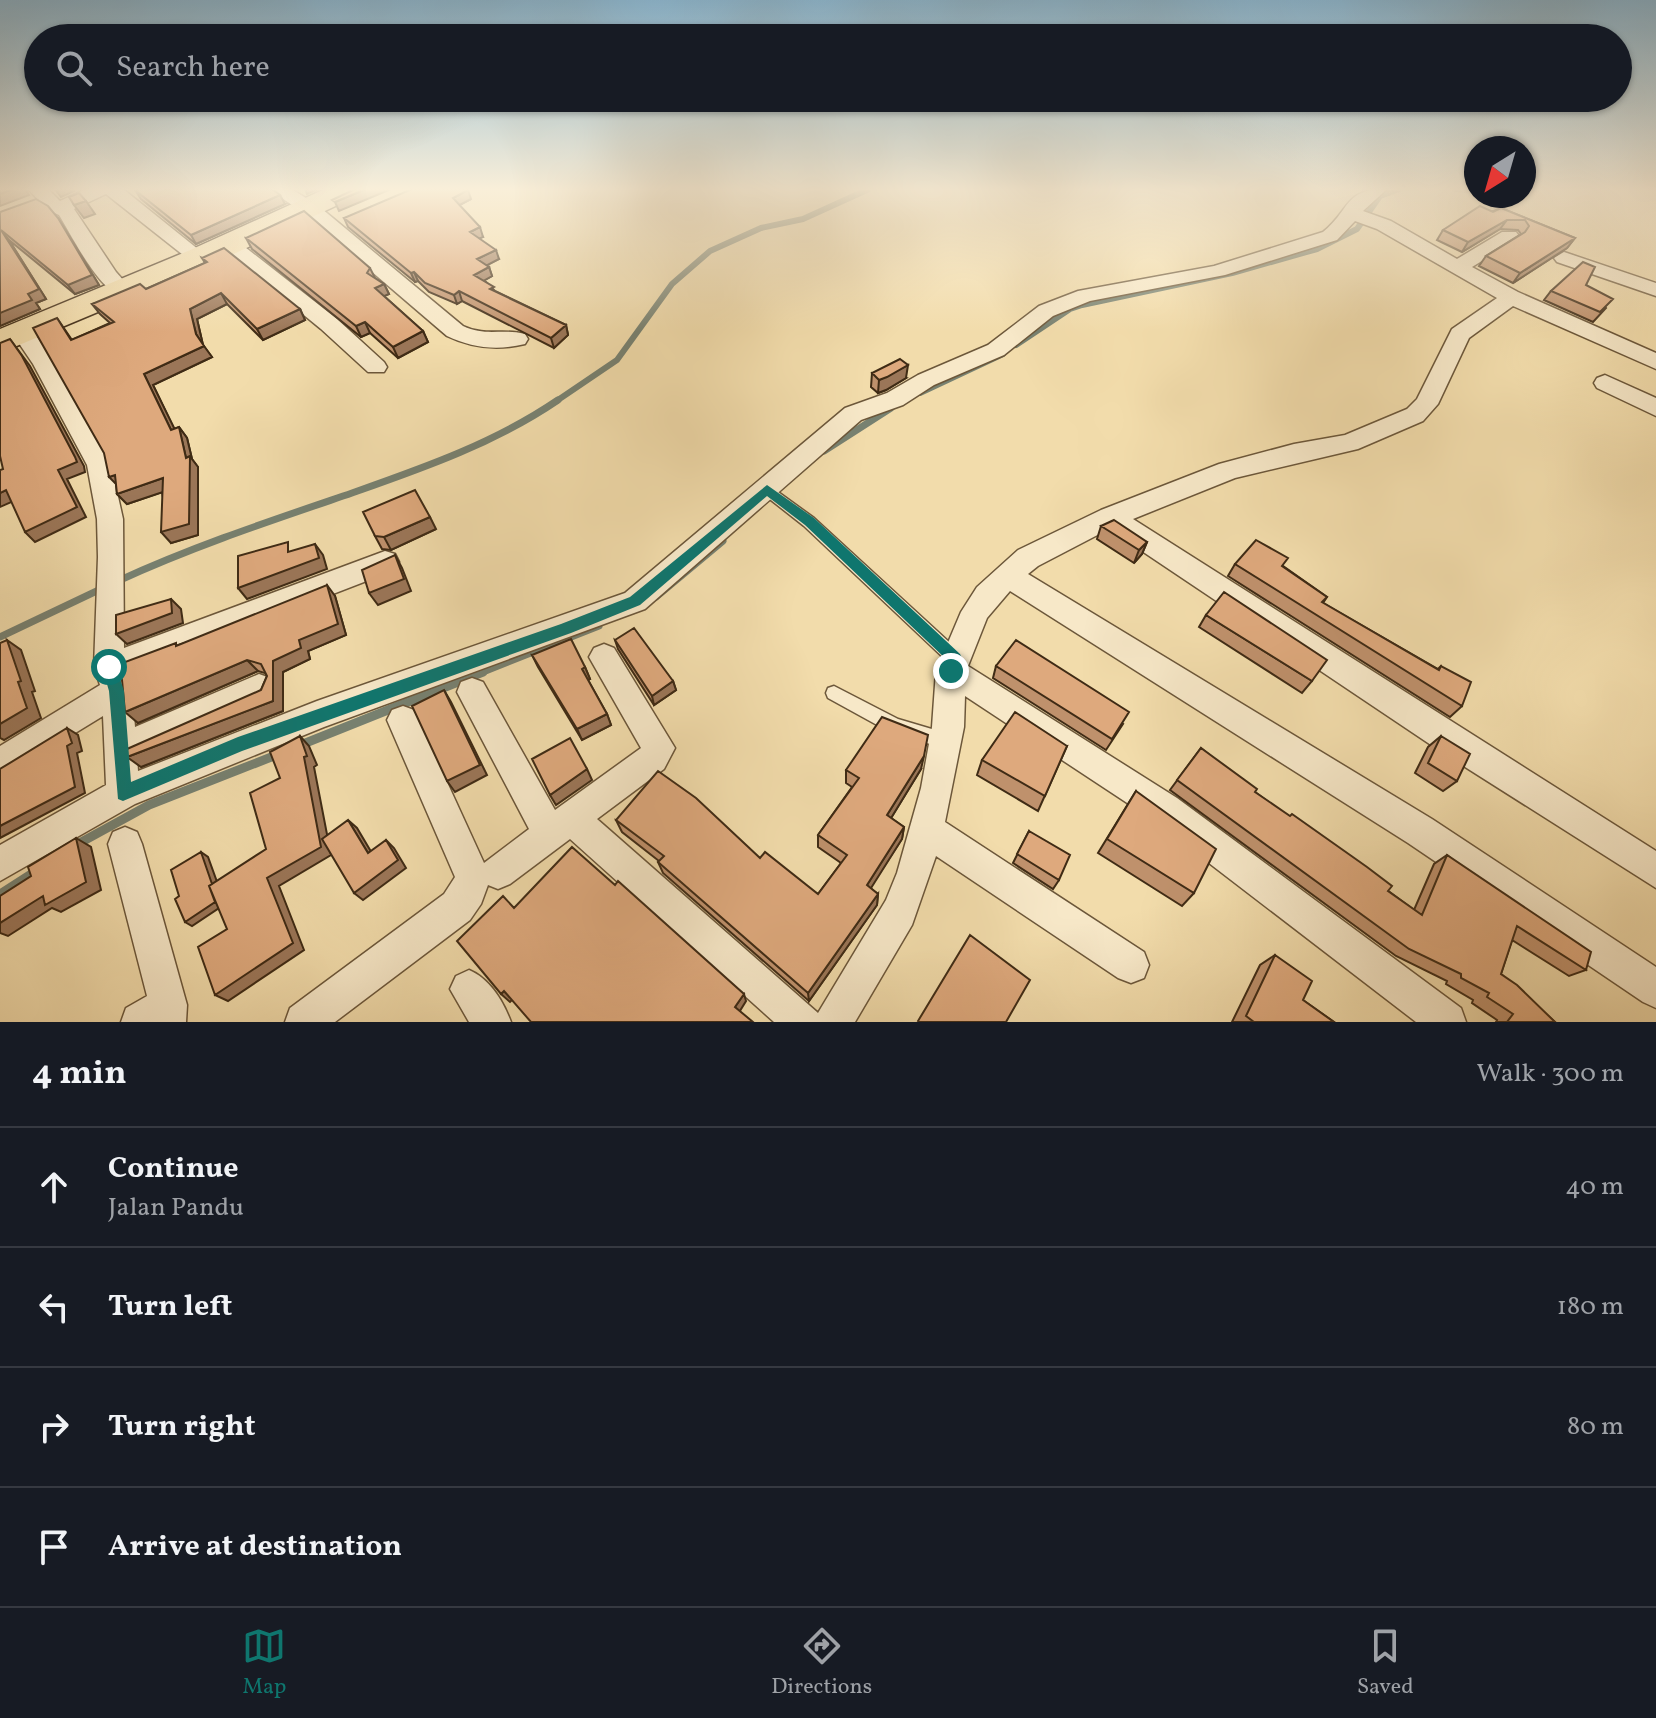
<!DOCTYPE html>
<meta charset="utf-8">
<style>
body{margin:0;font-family:Vollkorn,serif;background:#242831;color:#f1f3f6}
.compass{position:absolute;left:1464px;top:136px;width:72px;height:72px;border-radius:50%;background:#171b24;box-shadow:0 2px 6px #0004;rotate:217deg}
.stop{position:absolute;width:24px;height:24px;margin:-18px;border:6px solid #0f766e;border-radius:50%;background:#fff}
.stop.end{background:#0f766e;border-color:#fff;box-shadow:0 2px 8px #0008}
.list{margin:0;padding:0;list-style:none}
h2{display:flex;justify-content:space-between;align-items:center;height:104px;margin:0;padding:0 32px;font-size:34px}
h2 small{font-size:26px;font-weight:400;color:#9ea1a6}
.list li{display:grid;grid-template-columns:52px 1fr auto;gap:24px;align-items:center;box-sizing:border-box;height:120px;padding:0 32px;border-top:2px solid #363941}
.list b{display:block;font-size:30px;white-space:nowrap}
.list p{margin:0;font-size:26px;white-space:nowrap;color:#9ea1a6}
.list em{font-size:26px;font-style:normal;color:#9ea1a6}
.icon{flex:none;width:44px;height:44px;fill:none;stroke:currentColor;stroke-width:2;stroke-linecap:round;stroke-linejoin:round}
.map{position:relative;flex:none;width:1656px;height:1022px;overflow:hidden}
.search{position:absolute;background:#171b24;box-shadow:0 2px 6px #0004;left:24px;right:24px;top:24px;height:88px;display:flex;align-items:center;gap:20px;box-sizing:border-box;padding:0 28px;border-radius:44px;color:#9ea1a6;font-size:30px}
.sheet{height:584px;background:#171b24}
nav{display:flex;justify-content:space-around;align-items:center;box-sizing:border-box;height:112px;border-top:2px solid #363941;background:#171b24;font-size:22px;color:#9ea1a6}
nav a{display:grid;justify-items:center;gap:4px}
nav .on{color:#0f766e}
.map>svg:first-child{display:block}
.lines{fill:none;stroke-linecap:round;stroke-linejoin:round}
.stream-far2{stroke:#778171;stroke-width:6}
.stream-far1{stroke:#778171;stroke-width:7}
.stream{stroke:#778171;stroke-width:9}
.service-casing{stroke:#6c573a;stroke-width:3}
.minor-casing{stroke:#6c573a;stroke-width:3}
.primary-casing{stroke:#3f2b15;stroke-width:3}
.service{fill:#f7e8c8;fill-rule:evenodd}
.minor{fill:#f7e8c8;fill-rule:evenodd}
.primary{fill:#f2dcab;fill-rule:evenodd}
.wall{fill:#bf916c;stroke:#3f2b15;stroke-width:2}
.shaded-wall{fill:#9b7658;stroke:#3f2b15;stroke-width:2}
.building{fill:#dea97d;stroke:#3f2b15;stroke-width:2}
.route{fill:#0f766e}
</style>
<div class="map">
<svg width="1656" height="1022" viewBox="0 0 1656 1022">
<rect width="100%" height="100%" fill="#f2dcab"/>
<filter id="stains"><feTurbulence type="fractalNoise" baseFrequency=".0025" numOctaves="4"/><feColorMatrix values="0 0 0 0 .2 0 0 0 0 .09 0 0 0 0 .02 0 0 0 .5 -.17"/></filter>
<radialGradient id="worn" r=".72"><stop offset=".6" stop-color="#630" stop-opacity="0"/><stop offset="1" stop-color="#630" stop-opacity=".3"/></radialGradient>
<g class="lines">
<path class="stream-far2" d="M1456,189L1476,191
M1016,345L1070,309L1082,305L1232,273L1317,249L1357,229L1380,196L1399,189
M920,393L1003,354
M555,402L617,360L672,284L710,251L761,228L803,219L869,189"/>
<path class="stream-far1" d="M824,451L891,408
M118,581C194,546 273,520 352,493C423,468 495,443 558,400
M656,597L723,541
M0,637L103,588
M478,674L599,626"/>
<path class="stream" d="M298,746L483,672
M76,845L149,805L279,754
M0,894L39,869"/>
<defs>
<path id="service" d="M767,484L814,518L961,653L963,658L961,663L955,665L949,663L804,526L762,493L760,489Z
M834,686L898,719L952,735L954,741L952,747L946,749L888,731L828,698L826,693L828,688Z"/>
<path id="minor" d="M28,189H48L60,201L86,189H123L209,258L206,262H192L106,194L74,209L116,272L133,291L123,297C99,291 72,236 59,215L48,210Z
M269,189H291L316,204L463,326C486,337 502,328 525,334L528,339L525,344C497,351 472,348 447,336L302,212Z
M1387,189L1363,211L1391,221L1457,259L1502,232H1516L1519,236L1516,240L1472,267L1518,292L1656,353V369L1513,306L1469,338L1438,404L1423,421L1358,449L1235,478L1133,519L1656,851V888L1443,753L1109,529L1038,566L1028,574L1432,819L1656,967V1008L1643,1002L1408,843L1010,591L987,618L968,666L1177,798L1461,1008L1466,1022H1416L1153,820L965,696L964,727L945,822L1144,952L1149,965L1144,978L1131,983L1118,978L936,856L912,925L855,1022H774L570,839L510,884L498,889L488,885L481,904L470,920L335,1022H285L290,1008L444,894L455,877L387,720L392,710L403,706L414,710L484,863L529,829L457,692L461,682L472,678L483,682L555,810L641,748L589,657L594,648L604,644L614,648L675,748L664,769L597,819L818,1013L886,900L897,873L921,788L932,727L936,671L961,612L977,587L1018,550L1101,510L1219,464L1294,444L1345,435L1407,409L1417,399L1452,329L1497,298L1377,229L1355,221L1337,240L1225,275L1090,301L1053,316L1004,355L934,385L903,405L861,420L645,609L324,727L135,804L0,881V845L106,785L103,716L0,779V746L100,685L94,667L98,557L97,519L87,465L33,364L12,333L15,328H31L54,362L111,465L123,519L124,648L385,551L395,554L399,562L395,570L126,674L132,691L135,727L259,674L270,678L274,688L270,698L137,757L138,771L317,701L625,593L845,408L887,393L918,375L988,345L1039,306L1078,291L1214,266L1323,232C1351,210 1343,189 1387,189Z
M229,238L236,240L337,319L384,362L387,367L384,372H368L321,329L222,248L219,244Z
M1564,252L1656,283V296L1557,262L1554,258Z
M1605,375L1656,398V416L1597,388L1594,383L1597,378Z
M125,827L137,832L142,844L187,1005L186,1022H121L126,1008L147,996L108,844L113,832Z
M469,970C490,979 503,1001 511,1022H469L450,989L456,976Z"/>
<path id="primary" d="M325,189H364L359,195L210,265L0,353V329L188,251Z"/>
</defs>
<use href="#service" class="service-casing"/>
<use href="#minor" class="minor-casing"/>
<use href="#primary" class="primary-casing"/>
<use href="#service" class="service"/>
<use href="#minor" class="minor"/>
<use href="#primary" class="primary"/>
</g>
<path class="wall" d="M135,190L285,204L196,244L141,199Z
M471,199L459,205L483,237L479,238L499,259L486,265L489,267L492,276L484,280L495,291L566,325L568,335L554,348L462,301L457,304L429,292L418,281L415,282L348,227L344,218Z
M1501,208L1575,238L1567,248L1513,283L1479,266L1486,256L1521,234L1518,230L1500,229L1462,252L1437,240L1443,230Z
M0,212L58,218L99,285L75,294L9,240L46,299L36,303L40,309L0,326Z
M246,238L370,268L375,278L384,284L389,294L384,296L423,331L428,342L398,358L370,333L361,337L252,249Z
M202,258L300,309L305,320L263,340L227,304L197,319L203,345L212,357L153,385L174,429L179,427L187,438L192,459L198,467V535L171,543L162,492L127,504L117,494L116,484L57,318L72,340L110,323L100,314L92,304L146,289L205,263Z
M1586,285L1606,308L1593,322L1544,300L1551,291Z
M872,373L906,378L886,390L878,393L871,387Z
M1101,526L1147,542L1142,554L1134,563L1097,539Z
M436,529L391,550L382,549L375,536Z
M1235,564L1283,566L1327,597L1323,603L1438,669L1441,666L1462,706L1450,717L1228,576Z
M335,596L346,635L308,651L310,659L283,672V711L141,767L261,690L267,676L265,673L258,671L138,723L178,645Z
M1206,615L1312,681L1302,693L1199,627Z
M615,640L673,681L676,690L654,705L618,649Z
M532,655L585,667L590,679L588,680L607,714L611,725L582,740L538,667Z
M996,666L1123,724L1106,750L993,678Z
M1441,736L1457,781L1443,791L1415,773L1428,747Z
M1067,746L1038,811L977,775L982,760Z
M1201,748L1255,792L1414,910L1434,864L1447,855L1586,970L1569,976L1512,940L1501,974L1555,1022H1496L1497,1020L1472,1003L1473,1000L1446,984L1447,981L1396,956L1170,790Z
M921,769L891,818L904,827L902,839L870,888L878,894L877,905L809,1001L663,873L658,862L659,861L622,832L616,820L760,858L818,894L841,863L818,847V835L852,787L846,783V770Z
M1136,791L1194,893L1182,906L1098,853Z
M1029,831L1059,880L1053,889L1013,863Z
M1275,955L1303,1000L1334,1022H1232L1260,965Z"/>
<path class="shaded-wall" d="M13,189H25L29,195L0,206V194Z
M55,189H72L74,191L61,197Z
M305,189H318L307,194Z
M366,189H391L339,211L335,202Z
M468,190L471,199L456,207L453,198Z
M280,195L285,204L196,244L191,235Z
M86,201L95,214L84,218L74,205Z
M58,218L99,285L75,294L68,285Z
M1507,220L1500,229L1462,252L1468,242Z
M480,227L483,237L474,241L470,232Z
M1,230L9,240L46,299L36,303L40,309L0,326V313L28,294Z
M1575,238L1567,248L1513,283L1520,273Z
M496,250L499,259L480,269L477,259Z
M489,267L492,276L478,284L474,275Z
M414,272L418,281L415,282L411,273Z
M384,284L389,294L380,298L375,288Z
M459,291L462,301L457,304L454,295Z
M221,293L227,304L197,319L203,345L196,334L190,309Z
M300,309L305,320L263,340L257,329Z
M365,322L370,333L361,337L356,326Z
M566,325L568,335L554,348L551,338Z
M423,331L428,342L398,358L393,347Z
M10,339L30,366L84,466L85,472L67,479L86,517L35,542L25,532L58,470Z
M204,346L212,357L153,385L180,440L171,430L144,374Z
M908,365L906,378L886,390L878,393L879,380Z
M179,427L187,438L192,459L198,467V535L171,543L161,532L186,458Z
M115,475L119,487L109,477Z
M163,478L172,489L127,504L117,494Z
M6,490L16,500L0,507V493Z
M430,517L436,529L391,550L384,537Z
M1147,542L1142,554L1134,563L1139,550Z
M315,544L323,555L327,569L247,599L238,588Z
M395,555L402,568L411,591L378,605L369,593Z
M327,585L335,596L346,635L308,651L310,659L283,672V711L141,767L127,757L273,701V661L299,640Z
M171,599L181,609L183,623L127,644L116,634Z
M7,640L21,650L35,691L32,692L41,718L4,740L0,738V724L18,682Z
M247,660L258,671L138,723L125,712Z
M585,667L590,679L587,680L582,669Z
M673,681L676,690L654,705L652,696Z
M444,690L451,702L487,775L455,792L447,781Z
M607,714L611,725L582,740L577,729Z
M67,728L78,735L82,751L77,753L85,793L0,838V826L67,746Z
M300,736L309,746L317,765L314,767L331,855L279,886L304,950L228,1001L215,995L267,878Z
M924,756L921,769L885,828L887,815Z
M587,769L592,780L556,805L550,795Z
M348,820L357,828L376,860L368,853Z
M904,827L902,839L866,896L867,885Z
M76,838L91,847L101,890L61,912L52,908L8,936L0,933V923Z
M386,840L394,848L406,868L363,900L354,893Z
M201,852L208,857L225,904L192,926L185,922Z
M878,894L877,905L809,1001L808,993Z
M504,991L513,999L510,1002L501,994Z
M744,994L746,1001L738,1014L735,1007Z"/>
<path class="building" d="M0,189H13L0,194Z
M138,189H272L280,195L191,235L135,190Z
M355,189H366L335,202L332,200Z
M412,189H466L468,190L453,198L480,227L470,232L496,250L477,259L489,267L474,275L494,287L490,289L566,325L551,338L459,291L454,295L425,283L414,272L411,273L344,218Z
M79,193L86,201L74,205L69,197Z
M36,199L48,206L58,218L92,275L68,285L1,230L39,289L28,294L32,300L0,313V212Z
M1480,206L1493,212L1501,208L1575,238L1520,273L1486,256L1525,232L1529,226L1525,220H1507L1468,242L1443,230Z
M304,211L370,268L367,273L384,284L375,288L423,331L393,347L365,322L356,326L246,238Z
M224,248L300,309L257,329L221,293L190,309L196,334L204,346L144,374L171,430L179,427L186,458L190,456L189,524L161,532L163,478L117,494L115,475L109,477L104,453L33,328L57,318L71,340L114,322L92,304L140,284L146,289L207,262L202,258Z
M1583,262L1595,267L1586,285L1613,299L1600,312L1551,291Z
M10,339L22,356L75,457L77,462L58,470L77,507L25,532L6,490L0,493V470L3,469L0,456V343Z
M900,359L908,365L887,377L879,380L872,373Z
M415,490L430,517L384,537L375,536L363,512Z
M1114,520L1147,542L1139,550L1101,526Z
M1256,540L1288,558L1282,566L1327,597L1322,602L1439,670L1441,666L1471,682L1462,706L1235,564Z
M288,542V552L315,544L319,558L238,588V556Z
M395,555L404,579L369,593L362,570Z
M327,585L338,624L299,640L301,648L273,661V701L127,757V749L261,690L267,676L261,664L247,660L125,712L122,680L117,665L176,643V646Z
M1224,592L1327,660L1312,681L1206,615Z
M171,599L172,613L116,634V615Z
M634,628L673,681L652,696L615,640Z
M571,639L585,667L582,669L607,714L577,729L532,655Z
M7,640L21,681L18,682L27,708L0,724V643Z
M1016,640L1129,712L1112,739L996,666Z
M444,690L480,765L447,781L412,706Z
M1015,712L1067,746L1045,796L982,760Z
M882,717L928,735L924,756L887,815L904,827L867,885L878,894L808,993L658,862L664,856L616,820L658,771L696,798L760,858L765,852L818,894L847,855L818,835L859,778L846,770Z
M67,728L72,743L67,746L75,787L0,826V769Z
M300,736L307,756L304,757L321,847L267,878L293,943L215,995L198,947L227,929L209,886L266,849L250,793L280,778L270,752Z
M1441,736L1470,754L1457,781L1428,763Z
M570,738L587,769L550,795L532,759Z
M1201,748L1257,789L1255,792L1290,816L1292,814L1367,867L1392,886L1388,891L1422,915L1447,855L1591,952L1586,970L1517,926L1501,974L1517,985L1555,1022H1507L1513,1014L1487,997L1489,993L1461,978V974L1409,949L1177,780Z
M1136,791L1216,849L1194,893L1107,839Z
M348,820L368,853L386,840L398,860L354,893L322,839Z
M1029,831L1070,855L1059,880L1017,854Z
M76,838L86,882L45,905L43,896L0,923V896L31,876L28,867Z
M572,847L615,885L618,881L744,994L735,1007L753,1022H531L504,991L501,994L457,941L503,896L514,908Z
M201,852L212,884L209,886L215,902L185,922L175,899L179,896L171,870Z
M970,935L1030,980L1006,1022H919L918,1021Z
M1275,955L1312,981L1303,1000L1334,1022H1254L1246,1016Z"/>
<linearGradient id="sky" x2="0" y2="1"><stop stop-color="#89b6d1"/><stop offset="0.57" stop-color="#f9efd9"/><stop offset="1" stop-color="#f9efd9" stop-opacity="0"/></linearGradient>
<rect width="1656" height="332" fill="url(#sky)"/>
<path class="route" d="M767,485L814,518L960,654L962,658L956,676H945L943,671L947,660L805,525L767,496L640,605L571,633L242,751L123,801L118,799L109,691L102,667L104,663H115L124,691L131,782L238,737L561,624L630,597Z"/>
<rect width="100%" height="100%" filter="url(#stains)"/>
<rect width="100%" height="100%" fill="url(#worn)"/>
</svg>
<svg class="compass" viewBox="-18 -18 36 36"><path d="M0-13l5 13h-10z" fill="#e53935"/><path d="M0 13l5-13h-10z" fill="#9ea1a6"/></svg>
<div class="stop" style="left:109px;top:667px"></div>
<div class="stop end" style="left:951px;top:671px"></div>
<div class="search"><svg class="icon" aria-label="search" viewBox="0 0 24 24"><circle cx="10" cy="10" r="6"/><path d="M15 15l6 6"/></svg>Search here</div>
</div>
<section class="sheet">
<h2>4 min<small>Walk · 300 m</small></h2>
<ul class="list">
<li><svg class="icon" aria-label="ahead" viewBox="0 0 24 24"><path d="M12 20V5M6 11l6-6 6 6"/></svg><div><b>Continue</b><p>Jalan Pandu</p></div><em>40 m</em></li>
<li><svg class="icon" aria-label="left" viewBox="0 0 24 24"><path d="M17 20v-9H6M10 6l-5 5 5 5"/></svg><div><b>Turn left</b></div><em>180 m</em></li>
<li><svg class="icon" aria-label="right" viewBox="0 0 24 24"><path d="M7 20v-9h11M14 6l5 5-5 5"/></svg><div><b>Turn right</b></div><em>80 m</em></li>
<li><svg class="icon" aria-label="arrive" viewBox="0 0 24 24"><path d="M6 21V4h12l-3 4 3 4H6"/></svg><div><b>Arrive at destination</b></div></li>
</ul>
</section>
<nav>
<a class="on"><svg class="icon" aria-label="map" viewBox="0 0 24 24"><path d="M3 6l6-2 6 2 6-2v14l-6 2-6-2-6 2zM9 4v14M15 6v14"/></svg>Map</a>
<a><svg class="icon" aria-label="directions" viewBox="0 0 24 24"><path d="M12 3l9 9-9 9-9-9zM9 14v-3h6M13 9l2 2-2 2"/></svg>Directions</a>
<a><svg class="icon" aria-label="saved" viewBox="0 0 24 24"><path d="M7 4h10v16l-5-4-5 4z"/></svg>Saved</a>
</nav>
